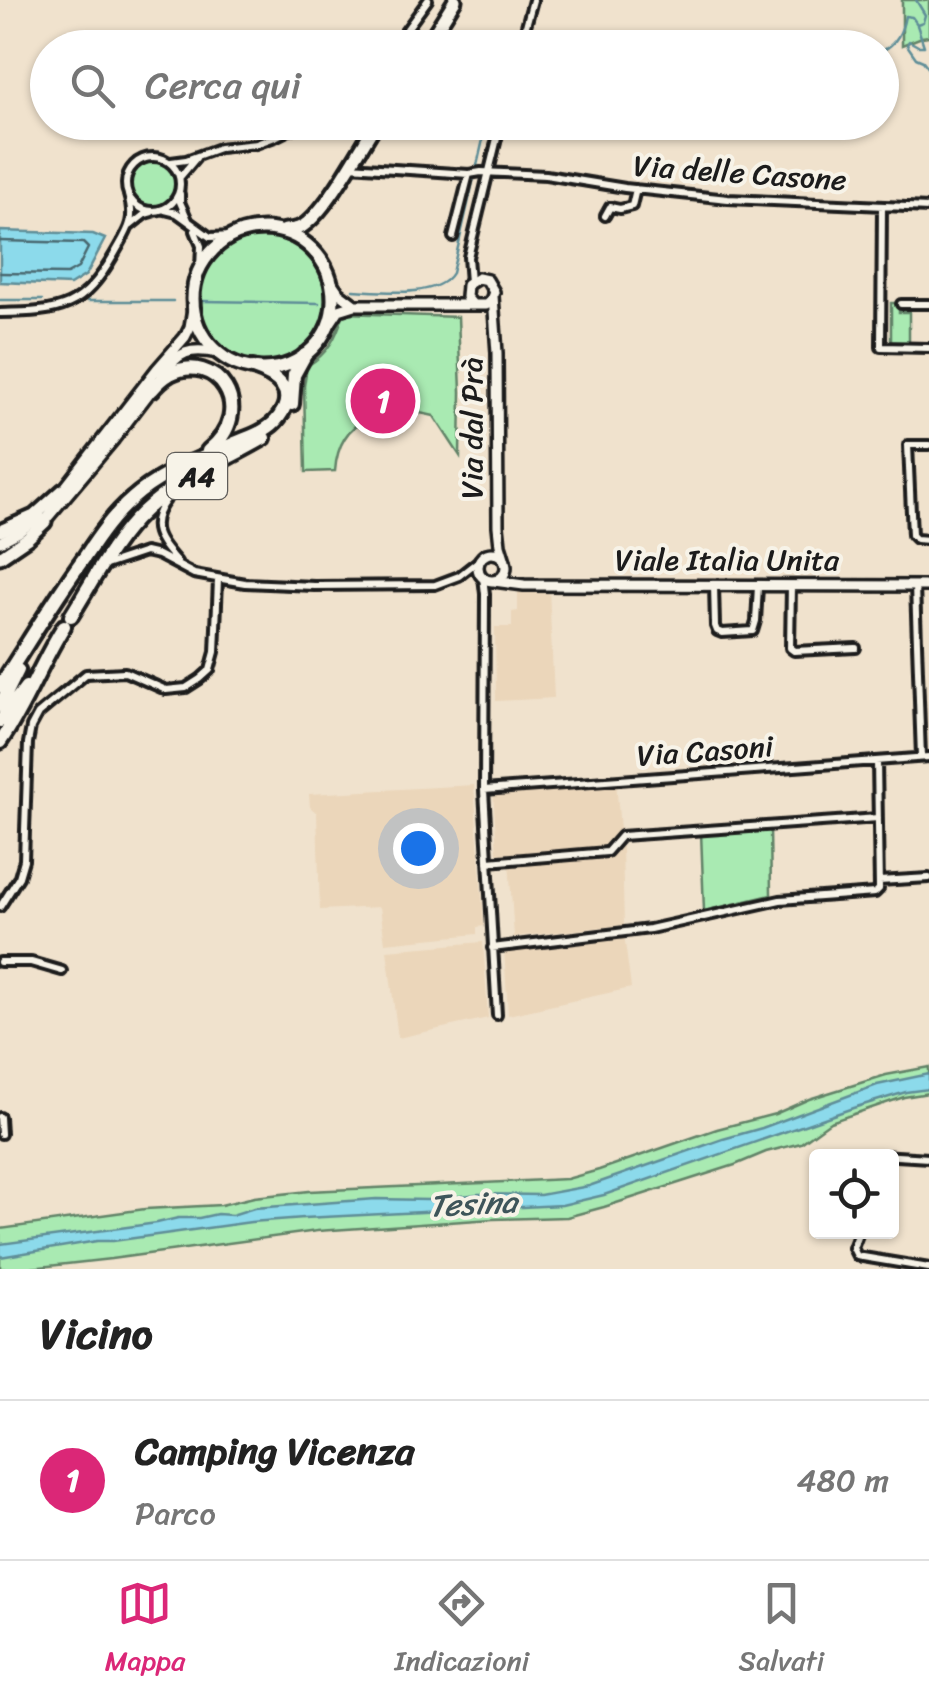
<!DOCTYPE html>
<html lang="it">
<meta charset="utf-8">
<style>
body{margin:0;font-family:Sriracha,sans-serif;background:#f6f6f6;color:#222}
.controls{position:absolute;right:30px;bottom:30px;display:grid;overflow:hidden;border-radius:10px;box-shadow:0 2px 8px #0004}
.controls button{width:90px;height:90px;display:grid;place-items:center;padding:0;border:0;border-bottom:2px solid #e0e0e0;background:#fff;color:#222;font:50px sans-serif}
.you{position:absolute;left:418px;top:848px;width:35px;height:35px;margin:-25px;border:8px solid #fff;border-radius:50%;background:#1a73e8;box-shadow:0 0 0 15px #1a73e833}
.badge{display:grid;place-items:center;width:65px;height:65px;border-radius:50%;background:#db2777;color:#fff;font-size:32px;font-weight:700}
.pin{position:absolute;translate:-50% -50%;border:5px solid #fff;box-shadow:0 2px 10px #0006}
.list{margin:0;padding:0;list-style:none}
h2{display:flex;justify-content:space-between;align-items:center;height:130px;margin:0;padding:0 40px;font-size:42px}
h2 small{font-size:32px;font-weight:400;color:#767676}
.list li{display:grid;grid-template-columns:65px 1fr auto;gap:30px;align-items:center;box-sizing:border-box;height:160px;padding:0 40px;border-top:2px solid #e0e0e0}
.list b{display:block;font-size:38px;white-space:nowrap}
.list p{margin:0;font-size:32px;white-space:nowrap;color:#767676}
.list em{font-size:32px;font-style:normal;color:#767676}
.icon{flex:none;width:55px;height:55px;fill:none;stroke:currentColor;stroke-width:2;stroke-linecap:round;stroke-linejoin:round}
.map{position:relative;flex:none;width:929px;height:1269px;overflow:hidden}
.search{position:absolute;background:#fff;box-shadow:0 2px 8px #0004;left:30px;right:30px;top:30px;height:110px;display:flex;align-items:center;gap:25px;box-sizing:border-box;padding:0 35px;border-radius:55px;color:#767676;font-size:38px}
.sheet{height:290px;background:#fff}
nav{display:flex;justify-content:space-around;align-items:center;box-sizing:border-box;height:140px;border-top:2px solid #e0e0e0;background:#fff;font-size:28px;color:#767676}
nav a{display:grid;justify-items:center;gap:5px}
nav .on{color:#db2777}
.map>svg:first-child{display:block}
.built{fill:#ebd6ba}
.green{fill:#a9eab2;stroke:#628367;stroke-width:2.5}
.water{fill:#8cdaeb;stroke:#5f8e98;stroke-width:2.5}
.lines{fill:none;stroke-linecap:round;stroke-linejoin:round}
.shore{stroke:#49686f;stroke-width:2.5}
.stream{stroke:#5f8e98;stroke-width:2.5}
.minor-casing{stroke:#1c1c1c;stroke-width:14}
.tertiary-casing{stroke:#1c1c1c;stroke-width:16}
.primary-casing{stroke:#1c1c1c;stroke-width:19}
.trunk-casing{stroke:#1c1c1c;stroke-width:19}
.motorway-casing{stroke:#1c1c1c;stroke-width:20}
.minor{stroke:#f7f3e8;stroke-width:6}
.tertiary{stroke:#f7f3e8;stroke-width:9}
.primary{stroke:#f7f3e8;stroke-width:11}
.trunk{stroke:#f7f3e8;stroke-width:11}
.motorway{stroke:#f7f3e8;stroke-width:12}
.labels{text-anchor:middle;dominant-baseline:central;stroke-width:8;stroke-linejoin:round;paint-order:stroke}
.shield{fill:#f7f3e8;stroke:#5e5c59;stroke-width:2.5}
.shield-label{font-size:28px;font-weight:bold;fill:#1c1c1c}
.street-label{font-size:30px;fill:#1c1c1c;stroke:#f7f3e8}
.water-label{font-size:32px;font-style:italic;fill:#3e555a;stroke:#f7f3e8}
</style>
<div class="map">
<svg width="929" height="1269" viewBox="0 0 929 1269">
<rect width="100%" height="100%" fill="#f0e2cd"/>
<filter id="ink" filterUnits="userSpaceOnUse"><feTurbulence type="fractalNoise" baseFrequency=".01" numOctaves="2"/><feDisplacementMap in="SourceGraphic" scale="20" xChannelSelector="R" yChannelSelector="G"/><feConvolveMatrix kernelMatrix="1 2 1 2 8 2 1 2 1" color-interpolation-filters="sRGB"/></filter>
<g filter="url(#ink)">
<path class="built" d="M527,588L549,589L554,698L496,701L495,627H512V612L518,611V589Z
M616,780L620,830L607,846L500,854L497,853L493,790Z
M474,785L484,926L477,927V934L385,943L380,907L320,910L317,813L310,807L309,794Z
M619,844L622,847L624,925L514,937L509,861L611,853Z
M624,935L631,988L508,1015L504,948Z
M483,942L488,1018L398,1038L387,950Z"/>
<path class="green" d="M902,0H929V36L922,37L902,45Z
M130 183a24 24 0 1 1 48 0a24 24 0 1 1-48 0Z
M199 300a63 63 0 1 1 126 0a63 63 0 1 1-126 0Z
M891,303H899V312H909V342H891Z
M344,313L458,317L461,392L460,456L434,416C386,404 339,415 335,471L306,472L304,386L307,366C329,353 336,337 344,313Z
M770,827L771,895L704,911L701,832Z
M929,1067V1093L904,1097L830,1122L801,1143L766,1152L735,1165L604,1207L567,1217L493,1219L317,1231L111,1259L22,1269H0V1229L145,1209L221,1205L254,1197L309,1191L567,1179L599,1170L717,1129L775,1114L809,1099L886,1075Z"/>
<path class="water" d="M0,231L93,234L105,239L86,275L70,285L0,282Z
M929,1074V1089L906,1092L853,1108L604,1195L562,1205L304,1218L251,1222L113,1241H97L0,1257V1244L157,1223L178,1218H199L217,1214L232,1215L254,1208L376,1199L428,1200L479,1194L540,1195L589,1186L723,1139L762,1128L877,1085Z"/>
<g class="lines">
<path class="shore" d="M0,241L83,243L88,248L78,268L67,274L0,273"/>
<path class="stream" d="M917,25L924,46H918L909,41L907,45L916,58L923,61L929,69
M882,51C897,43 902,32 905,16L912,17L917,24L923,22L925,15L916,0
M476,170L487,122
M353,290C379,291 437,299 452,273L474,178
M0,300H42
M88,301H173
M202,301L319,303"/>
<defs>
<path id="minor" d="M393,48L428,0
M520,48L533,0
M126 184a27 27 0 1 1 54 0a27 27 0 1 1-54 0Z
M171,162L186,160L219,148L256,144L275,137L305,122
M350,166L469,174L481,172L546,175L625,188L728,199L929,208
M180,177L196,158
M180,194V202L188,220
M882,206L881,347L929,348
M165,210L177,213L210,237L234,236
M605,216L610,207L620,209L632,206L636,189
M130,226L145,214L152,212
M195,231L201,246L200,268
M453,237L469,174
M470,282L468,257L501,122
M901,304H929
M0,313C62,312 83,309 115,253C128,230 136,221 128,195
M929,445H908L912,535L916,539L929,540
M166,500C146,526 158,540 177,562
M103,566L145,552L158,555L194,574L245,583L314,586L435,585L459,576L482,558
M483,577L485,594L484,790L497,1015
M714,585L715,626L717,631L722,633L753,631L756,621L758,586
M791,585L790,648L794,651L856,648
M915,586L921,757
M484,790L929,757
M488,862L607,852L621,836L878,818
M879,881L929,878
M0,907L19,877L24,860L28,743L31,727L38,714L86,674L125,672L166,690L186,688L200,679L210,670L215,652L218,580
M492,948L650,929L780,900L875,893L879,889L877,761
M0,962H31L62,971
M0,1117L1,1134
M872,1156L881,1155L929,1158
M859,1232L853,1248L857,1256L929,1268"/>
<path id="tertiary" d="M328,277L339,293L355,305
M493,296L497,353L498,526L500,545L505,561
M327,328L339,310L355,305H486L491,300L494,292L487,280L478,278L467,285L466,297L472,304
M162,375C179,351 190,347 218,353
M60,494L157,369L185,337L190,327L193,309
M43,523L114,439L153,388
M0,542L19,532L40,516
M478 567a14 14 0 1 1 28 0a14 14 0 1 1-28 0Z
M494,581L524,585L929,586"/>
<path id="primary" d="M425,48L455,0
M193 299a70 70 0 1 1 140 0a70 70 0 1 1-140 0Z
M285,230C293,230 301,229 307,223C331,203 359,150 377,122"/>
<path id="trunk" d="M0,531L34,516L63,490
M0,557L28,538L45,522"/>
<path id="motorway" d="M152,390C157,384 163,378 170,374C215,350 260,409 208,451
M292,404L294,375L305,355
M71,616C93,581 113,540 143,512C175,481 225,461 264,438
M0,686C28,643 54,599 84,558C98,537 113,515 132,499C161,473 199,460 233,444C248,437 268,432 279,417C298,391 277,376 253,368
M0,706L18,670
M0,721L26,687
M0,742C26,705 40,664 64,626"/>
</defs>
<use href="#minor" class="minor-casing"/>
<use href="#tertiary" class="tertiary-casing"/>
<use href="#primary" class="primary-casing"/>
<use href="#trunk" class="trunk-casing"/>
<use href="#motorway" class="motorway-casing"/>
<use href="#minor" class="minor"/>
<use href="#tertiary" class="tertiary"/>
<use href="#primary" class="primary"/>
<use href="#trunk" class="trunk"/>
<use href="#motorway" class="motorway"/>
</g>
</g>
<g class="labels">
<rect class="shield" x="167" y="453" width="60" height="46" rx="8"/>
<g class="shield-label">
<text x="197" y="476">A4</text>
</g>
<g class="street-label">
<text transform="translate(740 173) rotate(4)">Via delle Casone</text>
<text transform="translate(472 428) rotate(-90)">Via dal Prà</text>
<text x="727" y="560">Viale Italia Unita</text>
<text transform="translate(705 751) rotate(-4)">Via Casoni</text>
</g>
<g class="water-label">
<text transform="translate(473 1204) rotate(-3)">Tesina</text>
</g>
</g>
</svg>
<div class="controls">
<button><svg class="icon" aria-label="locate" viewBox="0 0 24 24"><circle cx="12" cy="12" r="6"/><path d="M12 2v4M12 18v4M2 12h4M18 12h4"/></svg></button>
</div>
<div class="you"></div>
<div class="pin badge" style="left:383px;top:401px">1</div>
<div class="search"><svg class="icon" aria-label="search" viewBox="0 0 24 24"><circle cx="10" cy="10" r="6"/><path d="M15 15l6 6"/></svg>Cerca qui</div>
</div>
<section class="sheet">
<h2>Vicino<small></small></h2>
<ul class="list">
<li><span class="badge">1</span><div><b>Camping Vicenza</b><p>Parco</p></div><em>480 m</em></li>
</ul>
</section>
<nav>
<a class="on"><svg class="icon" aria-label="map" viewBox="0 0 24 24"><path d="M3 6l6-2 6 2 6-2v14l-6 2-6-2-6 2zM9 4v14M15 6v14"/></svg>Mappa</a>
<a><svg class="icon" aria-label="directions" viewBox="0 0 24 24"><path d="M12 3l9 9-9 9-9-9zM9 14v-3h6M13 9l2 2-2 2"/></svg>Indicazioni</a>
<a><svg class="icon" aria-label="saved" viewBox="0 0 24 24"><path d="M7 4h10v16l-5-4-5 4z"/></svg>Salvati</a>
</nav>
